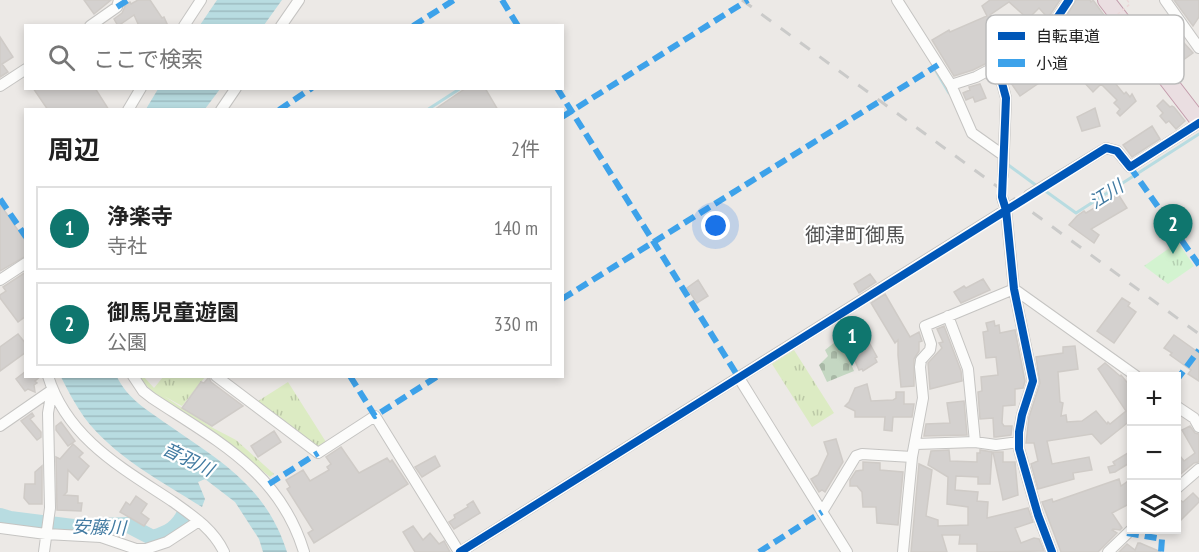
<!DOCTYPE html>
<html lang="ja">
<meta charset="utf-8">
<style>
body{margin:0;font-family:"PT Sans Narrow","Noto Sans JP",sans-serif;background:#f6f6f6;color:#222}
.controls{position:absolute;right:18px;bottom:18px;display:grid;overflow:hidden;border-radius:0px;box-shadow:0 3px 9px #0003}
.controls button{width:54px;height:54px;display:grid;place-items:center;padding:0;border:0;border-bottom:2px solid #e0e0e0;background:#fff;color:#222;font:30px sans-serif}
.you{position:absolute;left:716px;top:226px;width:21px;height:21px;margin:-15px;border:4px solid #fff;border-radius:50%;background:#1a73e8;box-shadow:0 0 0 9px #1a73e833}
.badge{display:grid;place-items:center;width:39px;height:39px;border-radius:50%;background:#0f766e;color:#fff;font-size:20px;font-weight:700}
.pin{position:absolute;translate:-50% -50px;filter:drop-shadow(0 2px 3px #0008)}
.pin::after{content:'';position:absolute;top:32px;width:21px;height:18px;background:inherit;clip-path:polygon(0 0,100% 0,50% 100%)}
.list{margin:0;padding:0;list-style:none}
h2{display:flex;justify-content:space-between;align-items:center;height:78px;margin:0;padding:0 24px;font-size:26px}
h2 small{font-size:20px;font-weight:400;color:#767676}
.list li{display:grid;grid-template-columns:39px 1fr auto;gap:18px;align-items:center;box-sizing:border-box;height:84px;margin:0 12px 12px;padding:0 12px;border:2px solid #e0e0e0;border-radius:0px}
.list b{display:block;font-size:22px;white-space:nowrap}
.list p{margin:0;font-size:20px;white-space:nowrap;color:#767676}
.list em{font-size:20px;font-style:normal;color:#767676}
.icon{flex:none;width:33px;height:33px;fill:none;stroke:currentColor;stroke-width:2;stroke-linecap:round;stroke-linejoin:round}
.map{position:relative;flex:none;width:1199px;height:552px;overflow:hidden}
.search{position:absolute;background:#fff;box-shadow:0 3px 9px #0003;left:24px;top:24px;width:540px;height:66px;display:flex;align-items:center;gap:15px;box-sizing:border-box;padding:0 21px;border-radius:0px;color:#767676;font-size:22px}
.panel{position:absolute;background:#fff;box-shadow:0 3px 9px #0003;left:24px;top:108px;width:540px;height:270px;border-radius:0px}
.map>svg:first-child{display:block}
.grass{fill:url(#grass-tufts)}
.cemetery{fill:url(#cemetery-stones)}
.park{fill:url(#park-tufts)}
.water{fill:url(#water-rules)}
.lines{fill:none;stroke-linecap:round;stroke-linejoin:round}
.stream{stroke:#b8dce1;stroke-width:3}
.river{stroke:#b8dce1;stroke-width:16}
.building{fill:#d4d1cf;stroke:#cfcbc7;stroke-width:1.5}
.minor-tunnel{stroke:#c3c0be;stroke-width:10;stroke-dasharray:10 5;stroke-linecap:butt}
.minor-casing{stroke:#c5c4c2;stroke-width:12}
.highway-casing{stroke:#c39bab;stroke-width:18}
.path{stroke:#ebd8d8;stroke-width:1.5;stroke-dasharray:3 3;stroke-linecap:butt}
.minor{stroke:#fcfcfb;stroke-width:10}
.highway{stroke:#eadee1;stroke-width:16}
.rail{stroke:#cacac9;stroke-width:3;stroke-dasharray:12 12;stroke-linecap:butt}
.path-bridge{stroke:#ebd8d8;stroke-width:1.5;stroke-dasharray:3 3;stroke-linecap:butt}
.quiet{stroke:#3da2ea;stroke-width:6;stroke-dasharray:12 6;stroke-linecap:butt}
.cycleway-casing{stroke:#fff;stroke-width:11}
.cycleway{stroke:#0057b8;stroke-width:8}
.labels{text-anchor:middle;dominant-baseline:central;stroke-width:4.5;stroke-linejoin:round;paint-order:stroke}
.water-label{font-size:18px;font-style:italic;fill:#417aa1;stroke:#fff}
.quarter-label{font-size:20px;fill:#515151;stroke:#fff}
.key{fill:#fff;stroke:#bcbcbc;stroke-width:1.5}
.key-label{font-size:16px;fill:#1e1e1e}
</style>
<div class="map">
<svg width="1199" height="552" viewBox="0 0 1199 552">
<defs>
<pattern id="grass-tufts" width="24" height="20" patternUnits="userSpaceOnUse" patternTransform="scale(1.5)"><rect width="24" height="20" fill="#dcebc3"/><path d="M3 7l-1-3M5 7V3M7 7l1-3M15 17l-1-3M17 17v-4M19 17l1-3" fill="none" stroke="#bcc9a7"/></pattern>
<pattern id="cemetery-stones" width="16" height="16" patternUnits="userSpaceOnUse" patternTransform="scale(1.5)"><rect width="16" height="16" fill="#c4d7c2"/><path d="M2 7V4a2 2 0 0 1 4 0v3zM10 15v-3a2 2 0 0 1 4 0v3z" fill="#a8b8a6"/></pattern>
<pattern id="park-tufts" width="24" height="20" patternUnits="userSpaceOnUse" patternTransform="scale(1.5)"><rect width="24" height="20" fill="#d3f3d0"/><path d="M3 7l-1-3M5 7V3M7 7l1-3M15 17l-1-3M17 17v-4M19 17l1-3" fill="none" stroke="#b5d0b2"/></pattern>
<pattern id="water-rules" width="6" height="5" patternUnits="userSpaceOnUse" patternTransform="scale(1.5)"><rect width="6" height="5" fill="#b8dce1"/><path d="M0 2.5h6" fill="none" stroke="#9ebcc1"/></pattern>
</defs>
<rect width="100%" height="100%" fill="#ece9e6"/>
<path class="grass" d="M794,350L834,413L812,427L772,364Z
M138,377H144L154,388L163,377H205L182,406L164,396L213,428L236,440L274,474L270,477L226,441L155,394Z
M288,382L326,442L317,448L255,403Z"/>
<path class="cemetery" d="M840,338L854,371L827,382L819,365L828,356L825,350Z"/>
<path class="park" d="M1178,242L1194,266L1168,284L1144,266Z"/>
<path class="water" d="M217,0H282L264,25H200Z
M158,89V88L220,89L205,109H146Z
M61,377H117C128,399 147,410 167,424C220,461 266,486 287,552H263L259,539L235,502L205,479L198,482L205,499L202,507C161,481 113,456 84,417C75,404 68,391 61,377Z"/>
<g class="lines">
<path class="stream" d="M936,71L949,93
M427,110L461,88
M1007,164L1037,186
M1044,190L1076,213L1199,134"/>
<path class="river" d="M0,516L10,519L73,527L128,525L153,538C169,533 178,528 185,513"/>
</g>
<path class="building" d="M84,0H111L94,14Z
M138,0H150L162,18L164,17L168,26H139L134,15L118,26L114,19L122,13L126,4L130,2L131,4Z
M990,0H1060L1048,18L1039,8L1028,19L1009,2L990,15L1006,37L1015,30L1022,39L987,63L973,70L954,76L932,40L949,30L950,32L987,16L982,6Z
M1076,0H1090L1091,2L1093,0L1112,26L1100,39L1080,21L1057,46L1069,56L1079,67L1070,74L1044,43L1059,28Z
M1174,0H1199V17L1193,26Z
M1165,31L1169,38L1175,33L1193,53L1179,63L1159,36Z
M0,37L13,57L2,64L8,72L0,77Z
M1044,62L1052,74L1020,96L1002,70L1012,63L1019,73L1029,66L1034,68Z
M1100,65L1124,94L1126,92L1130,97L1132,94L1136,101L1120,116L1117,113L1120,109L1114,103L1117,100L1101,84L1093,92L1083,81Z
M980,84L986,98L975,102L973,97L966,100L963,93L970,90L969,87Z
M33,88H95L109,110H48Z
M466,88H485L498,110H434Z
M1163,100L1170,107L1172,106L1174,107L1185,121L1176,129L1169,121L1166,123L1160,116L1163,113L1157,106Z
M1095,108L1100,126L1082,131L1077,117Z
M1152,126L1160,139L1132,157L1123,145Z
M1118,194L1127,208L1091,229L1099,235L1094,243L1069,225L1077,216L1084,211L1086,213Z
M0,204L26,242V256L0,271Z
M26,272V316L18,322L0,298V295L6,291L3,287Z
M870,274L876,282L859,293L854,284Z
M983,279L990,290L961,303L954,292L964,286L966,288Z
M698,280L708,296L697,303L687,288Z
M885,294L910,337L919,332L922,341L919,342V351L914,359V386L901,387L898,355V340L895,343L871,303Z
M1122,298L1130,303L1128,306L1136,312L1114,343L1097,331Z
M994,321L995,326L999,325L1000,333L1015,330L1025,381L1023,388L1015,389V405L1003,406L1002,423L1004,426H1012L1011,435L996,437H994L993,418L980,419L978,392L982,391L981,377L998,375L996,357L986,358L983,332L988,331L986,323Z
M944,326L961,371L962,381L930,389L928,363L942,348L939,343L943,342L937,329Z
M18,334L26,344V352L0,371V347Z
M865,335L877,357L875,358L877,362L863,371L862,369L859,370L848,344Z
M1174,335L1199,353V381L1188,374L1191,370L1170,355L1172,353L1164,348Z
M1075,346L1078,369L1058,372L1060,402L1063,403L1061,416L1066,415L1067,422L1082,421L1096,411L1107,424L1108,422L1110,424L1126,411L1098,369L1105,363L1120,376L1121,375L1131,387V420L1101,444L1092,434L1047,441L1052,464L1089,457L1092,470L1073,473L1074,479L1038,489L1031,464L1038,461L1034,443H1026L1029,417L1040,383L1036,357L1063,353V347Z
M26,371V376H41L35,381L37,383L34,385L35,392L28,389L25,391L16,379Z
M209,377L211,382L243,406L212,426L182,408L201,382L204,383Z
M867,384L871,401L893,400L896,398V392H904V404H914L912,417H893L892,431L884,430L885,417H855V411L845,406L849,402L855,388Z
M964,401L967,435L924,436L926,424L950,423L947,403Z
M32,413L34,416L30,419L41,432V437L37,440L21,421Z
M61,422L75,441L68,446L56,430V426Z
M1190,426L1195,433L1199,434V462L1194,463L1176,478V451L1184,461L1195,453L1182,430Z
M274,431L281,442L258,457L251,446Z
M836,439L843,462L825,492L822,490L819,492L811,479L818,475L828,454L824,442Z
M73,444L83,453L79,457L89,466L78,480L68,470L67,492L64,495L78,496V503H82L81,511L57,510L56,457L60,459Z
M341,447L359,473L387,458L390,462L392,460L408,484L314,543L308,533L313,530L287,489L290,487L286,480L303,470L310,481L329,470L327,467L331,464L326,457Z
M949,450L950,461L977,462V453H980V450L992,452L990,484H978V477L956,476L955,490L978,492L977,501L988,502L987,518L1028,508L1033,522L1015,528L1021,543L1034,538L1039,539L1044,551L977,552V544H959L960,535H942L947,552H911L919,464L932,470L926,516L938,520V526L968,525V507L947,504L948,477L928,465L931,451Z
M1131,451V462L1115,472L1110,473L1108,467L1115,465L1113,462Z
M993,452H1003V462H1015L1018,495L1003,500Z
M435,456L440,466L422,477L415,467Z
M863,462L880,463V470L903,472L898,525L877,523L876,507H863L862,492L857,486H850V480L856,471L863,470Z
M42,466V504H29L24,498L25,484H35V472Z
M1119,479L1121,486L1131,479V503L1112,513L1122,528L1120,530L1113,529L1112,530L1117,533L1098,552H1061L1042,502L1052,499L1053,502Z
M1193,493L1199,499V502L1176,525V504L1180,500L1183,502Z
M136,496L147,504L141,513L149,519L144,526L120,512L126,502L130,505Z
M473,501L480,513L454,529L449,522L455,518L454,515L468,507L467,505Z
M413,526L423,540L430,533L439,544L444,541L450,552H415L403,532Z
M1138,543H1140L1161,552H1119L1127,544L1135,550Z"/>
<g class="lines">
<path class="minor-tunnel" d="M1002,197L1003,175"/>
<defs>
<path id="minor" d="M897,0L951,85L972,133L1003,155
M1165,0L1199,48
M90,26L117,7L119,0
M184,26L201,0
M281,26L299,0
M951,85L976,77L991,69
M0,86L26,69
M128,110L141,88
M221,110L236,88
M1003,175L1006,98L1002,83L991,69L1013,53L1038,39L1053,24L1069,0
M1029,195L1106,148L1117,151L1130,167L1199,123
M1002,197L1006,210L1014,289L1033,381L1022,415L1019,432V449L1038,515L1052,552
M0,280L26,263
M1014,289L1136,376
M948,316L968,369L975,442
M48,376C67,438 122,468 172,501C193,516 213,529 224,552
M133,376L143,391L152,398C217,441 280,472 304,552
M216,376L318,453L375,416L459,552
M739,378L847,552
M1176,406L1194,418L1199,427
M0,426L52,390
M916,444L975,442L996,445L1019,442
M1176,489L1199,469
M822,512L856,456L862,454L912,457
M0,528L46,534L101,537L136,549H146L167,542L199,521
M44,552L50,508L48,413L52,390
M460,552L1015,204
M903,552L912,457L923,398L920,367L921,360L930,350L931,344L925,326L1014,289
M1108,552L1132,529"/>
<path id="highway" d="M1106,0L1199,121"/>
</defs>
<use href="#minor" class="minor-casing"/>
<use href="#highway" class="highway-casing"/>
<path class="path" d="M1127,0L1130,4"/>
<use href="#minor" class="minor"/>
<use href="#highway" class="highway"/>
<path class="rail" d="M742,0L1199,334"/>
<path class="path-bridge" d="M1113,18L1130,4"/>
<path class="quiet" d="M502,0L518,26
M117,7L128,0
M413,26L454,0
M557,88L739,378
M279,110L312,88
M562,117L748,0
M1130,167L1199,265
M0,199L26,237
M562,299L938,65
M350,376L375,416L438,376
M1176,381L1199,350
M269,484L318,453
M1127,533L1162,539L1161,552
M759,552L822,512"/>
<defs>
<path id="cycleway" d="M460,552L1106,148L1117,151L1130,167L1199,123
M1052,552L1038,515L1019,449V432L1022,415L1033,381L1014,289L1006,210L1002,197L1006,98L1002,83L991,69L1013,53L1038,39L1053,24L1069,0"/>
</defs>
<use href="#cycleway" class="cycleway-casing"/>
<use href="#cycleway" class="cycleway"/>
</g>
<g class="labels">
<g class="water-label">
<text transform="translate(1106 194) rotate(-33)">江川</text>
<text transform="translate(188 459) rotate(26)">音羽川</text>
<text transform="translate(99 527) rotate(2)">安藤川</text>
</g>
<g class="quarter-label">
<text x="855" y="235">御津町御馬</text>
</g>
</g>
<rect x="986" y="15" width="198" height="69" rx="9" class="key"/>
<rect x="998" y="32" width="27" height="8" fill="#0057b8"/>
<rect x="998" y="59" width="27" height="8" fill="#3da2ea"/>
<g class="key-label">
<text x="1036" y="42">自転車道</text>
<text x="1036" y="69">小道</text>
</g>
</svg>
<div class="controls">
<button>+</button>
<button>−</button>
<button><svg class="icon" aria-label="layers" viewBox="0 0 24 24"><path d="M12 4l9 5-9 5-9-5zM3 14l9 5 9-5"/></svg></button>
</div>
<div class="you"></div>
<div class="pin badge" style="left:852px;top:366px">1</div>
<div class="pin badge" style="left:1173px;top:254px">2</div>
<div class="search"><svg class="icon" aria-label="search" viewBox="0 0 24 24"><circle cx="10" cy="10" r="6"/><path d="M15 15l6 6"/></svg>ここで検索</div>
<section class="panel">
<h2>周辺<small>2件</small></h2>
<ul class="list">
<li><span class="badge">1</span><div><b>浄楽寺</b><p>寺社</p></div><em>140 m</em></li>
<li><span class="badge">2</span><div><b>御馬児童遊園</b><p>公園</p></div><em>330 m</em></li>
</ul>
</section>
</div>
